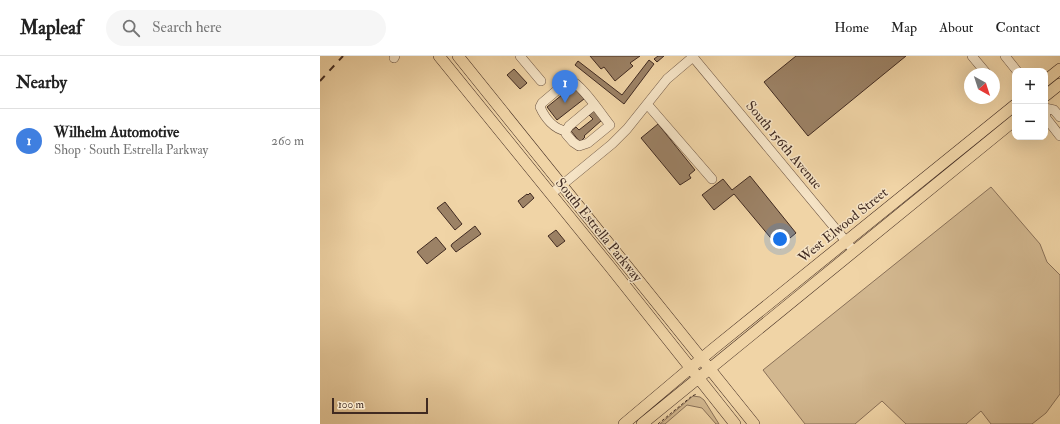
<!DOCTYPE html>
<meta charset="utf-8">
<style>
body{margin:0;font-family:"IM FELL Double Pica",serif;background:#f6f6f6;color:#222}
.controls{position:absolute;right:12px;top:12px;display:grid;overflow:hidden;border-radius:8px;box-shadow:0 4px 16px #0002}
.controls button{width:36px;height:36px;display:grid;place-items:center;padding:0;border:0;border-bottom:1px solid #e0e0e0;background:#fff;color:#222;font:20px sans-serif}
.compass{position:absolute;left:644px;top:12px;width:36px;height:36px;border-radius:50%;background:#fff;box-shadow:0 4px 16px #0002;rotate:141deg}
.scale{position:absolute;left:12px;bottom:10px;width:96px;box-sizing:border-box;padding-left:4px;border:2px solid #402a21;border-top:0;font-size:11px;line-height:14px;white-space:nowrap;color:#402a21;-webkit-text-stroke:3px #f5e3c5;paint-order:stroke}
.you{position:absolute;left:460px;top:183px;width:14px;height:14px;margin:-10px;border:3px solid #fff;border-radius:50%;background:#1a73e8;box-shadow:0 0 0 6px #1a73e833}
.badge{display:grid;place-items:center;width:26px;height:26px;border-radius:50%;background:#0f766e;color:#fff;font-size:13px;font-weight:700}
.pin{position:absolute;translate:-50% -33px;filter:drop-shadow(0 1px 2px #0008)}
.pin::after{content:'';position:absolute;top:21px;width:14px;height:12px;background:inherit;clip-path:polygon(0 0,100% 0,50% 100%)}
.list{margin:0;padding:0;list-style:none}
h2{display:flex;justify-content:space-between;align-items:center;height:52px;margin:0;padding:0 16px;font-size:17px}
h2 small{font-size:13px;font-weight:400;color:#767676}
.list li{display:grid;grid-template-columns:26px 1fr auto;gap:12px;align-items:center;box-sizing:border-box;height:64px;padding:0 16px;border-top:1px solid #e0e0e0}
.list b{display:block;font-size:15px;white-space:nowrap}
.list p{margin:0;font-size:13px;white-space:nowrap;color:#767676}
.list em{font-size:13px;font-style:normal;color:#767676}
.icon{flex:none;width:22px;height:22px;fill:none;stroke:currentColor;stroke-width:2;stroke-linecap:round;stroke-linejoin:round}
.map{position:relative;flex:none;width:740px;height:368px;overflow:hidden}
header{display:flex;align-items:center;gap:24px;box-sizing:border-box;height:56px;padding:0 20px;background:#fff;border-bottom:1px solid #e0e0e0}
header strong{font-size:19px}
nav{display:flex;gap:22px;margin-inline-start:auto;font-size:14px}
.search{width:280px;height:36px;background:#f6f6f6;display:flex;align-items:center;gap:10px;box-sizing:border-box;padding:0 14px;border-radius:22px;color:#767676;font-size:15px}
main{display:flex}
aside{flex:1;background:#fff}
.map>svg:first-child{display:block}
.green{fill:#d2b78f;stroke:#897058}
.building{fill:#9c8266;stroke:#402a21}
.lines{fill:none;stroke-linecap:round;stroke-linejoin:round}
.minor-casing{stroke:#6c5442;stroke-width:10}
.major-casing{stroke:#402a21;stroke-width:12}
.path{stroke:#402a21;stroke-width:1;stroke-dasharray:3 2;stroke-linecap:butt}
.minor{stroke:#f5e3c5;stroke-width:9}
.major{stroke:#f0d4a6;stroke-width:11}
.rail{stroke:#402a21;stroke-width:2;stroke-dasharray:7 7;stroke-linecap:butt}
.labels{text-anchor:middle;dominant-baseline:central;stroke-width:3;stroke-linejoin:round;paint-order:stroke}
.street-label{font-size:14px;fill:#402a21;stroke:#f5e3c5}
</style>
<header>
<strong>Mapleaf</strong>
<div class="search"><svg class="icon" aria-label="search" viewBox="0 0 24 24"><circle cx="10" cy="10" r="6"/><path d="M15 15l6 6"/></svg>Search here</div>
<nav><a>Home</a><a>Map</a><a>About</a><a>Contact</a></nav>
</header>
<main>
<aside>
<h2>Nearby<small></small></h2>
<ul class="list">
<li><span class="badge" style="background:#3f7fe0">1</span><div><b>Wilhelm Automotive</b><p>Shop · South Estrella Parkway</p></div><em>260 m</em></li>
</ul>
</aside>
<div class="map">
<svg width="740" height="368" viewBox="0 0 740 368">
<rect width="100%" height="100%" fill="#f0d4a6"/>
<filter id="stains"><feTurbulence type="fractalNoise" baseFrequency=".005" numOctaves="4"/><feColorMatrix values="0 0 0 0 .2 0 0 0 0 .09 0 0 0 0 .02 0 0 0 .5 -.17"/></filter>
<radialGradient id="worn" r=".72"><stop offset=".6" stop-color="#630" stop-opacity="0"/><stop offset="1" stop-color="#630" stop-opacity=".3"/></radialGradient>
<path class="green" d="M671,131L720,188L727,206L740,219V338L726,357L712,368H671L661,355L646,368H586L562,345L535,368H485L443,314Z
M373,340L380,341L384,344L399,368H396L382,352L367,349L345,368H340Z"/>
<path class="building" d="M270,0H320L310,7L313,10L295,25L284,11L281,13Z
M338,0H344L337,6L334,3Z
M476,0H586L488,80L444,26Z
M329,4L334,8L304,48L255,9L258,5L302,39Z
M194,13L207,27L200,33L187,19Z
M253,30L264,43L237,64L227,51Z
M274,55L282,64L264,80L265,81L260,86L251,75L256,71L259,74L273,63L269,59Z
M338,68L375,114L369,119L371,122L360,129L321,82Z
M430,120L476,177L464,187L465,189L460,193L414,138L394,154L382,139L403,123L412,134Z
M210,137L214,142L203,152L198,145L207,138L208,139Z
M125,146L142,168L135,174L117,152Z
M155,170L161,178L136,196L131,190L132,188Z
M236,174L245,185L237,191L228,180Z
M116,181L126,193L107,208L97,196Z"/>
<g class="lines">
<defs>
<path id="minor" d="M200,0L221,25
M652,0L667,18
M685,0L697,15
M373,1L534,195
M74,2L75,0
M327,48L392,123
M725,52L734,54L740,61
M725,54L726,62L740,80
M246,75C234,73 225,62 220,51L222,47L249,24C260,26 282,59 290,69L268,87L259,90L253,86L246,78V75L249,70L274,49
M231,138L292,88L307,73L347,23L374,0"/>
<path id="major" d="M119,0L291,212L415,368
M138,0L434,368
M725,25L740,13
M725,40L740,28
M304,368L393,293L695,49
M322,368L695,64"/>
</defs>
<use href="#minor" class="minor-casing"/>
<use href="#major" class="major-casing"/>
<path class="path" d="M338,368L372,340L377,338"/>
<use href="#minor" class="minor"/>
<use href="#major" class="major"/>
<path class="rail" d="M0,25L23,0"/>
</g>
<g class="labels">
<g class="street-label">
<text transform="translate(464 89) rotate(50)">South 156th Avenue</text>
<text transform="translate(523 169) rotate(-39)">West Elwood Street</text>
<text transform="translate(279 174) rotate(51)">South Estrella Parkway</text>
</g>
</g>
<rect width="100%" height="100%" filter="url(#stains)"/>
<rect width="100%" height="100%" fill="url(#worn)"/>
</svg>
<div class="controls">
<button>+</button>
<button>−</button>
</div>
<svg class="compass" viewBox="-18 -18 36 36"><path d="M0-13l5 13h-10z" fill="#e53935"/><path d="M0 13l5-13h-10z" fill="#767676"/></svg>
<div class="scale">100 m</div>
<div class="you"></div>
<div class="pin badge" style="left:245px;top:47px;background:#3f7fe0">1</div>
</div>
</main>
